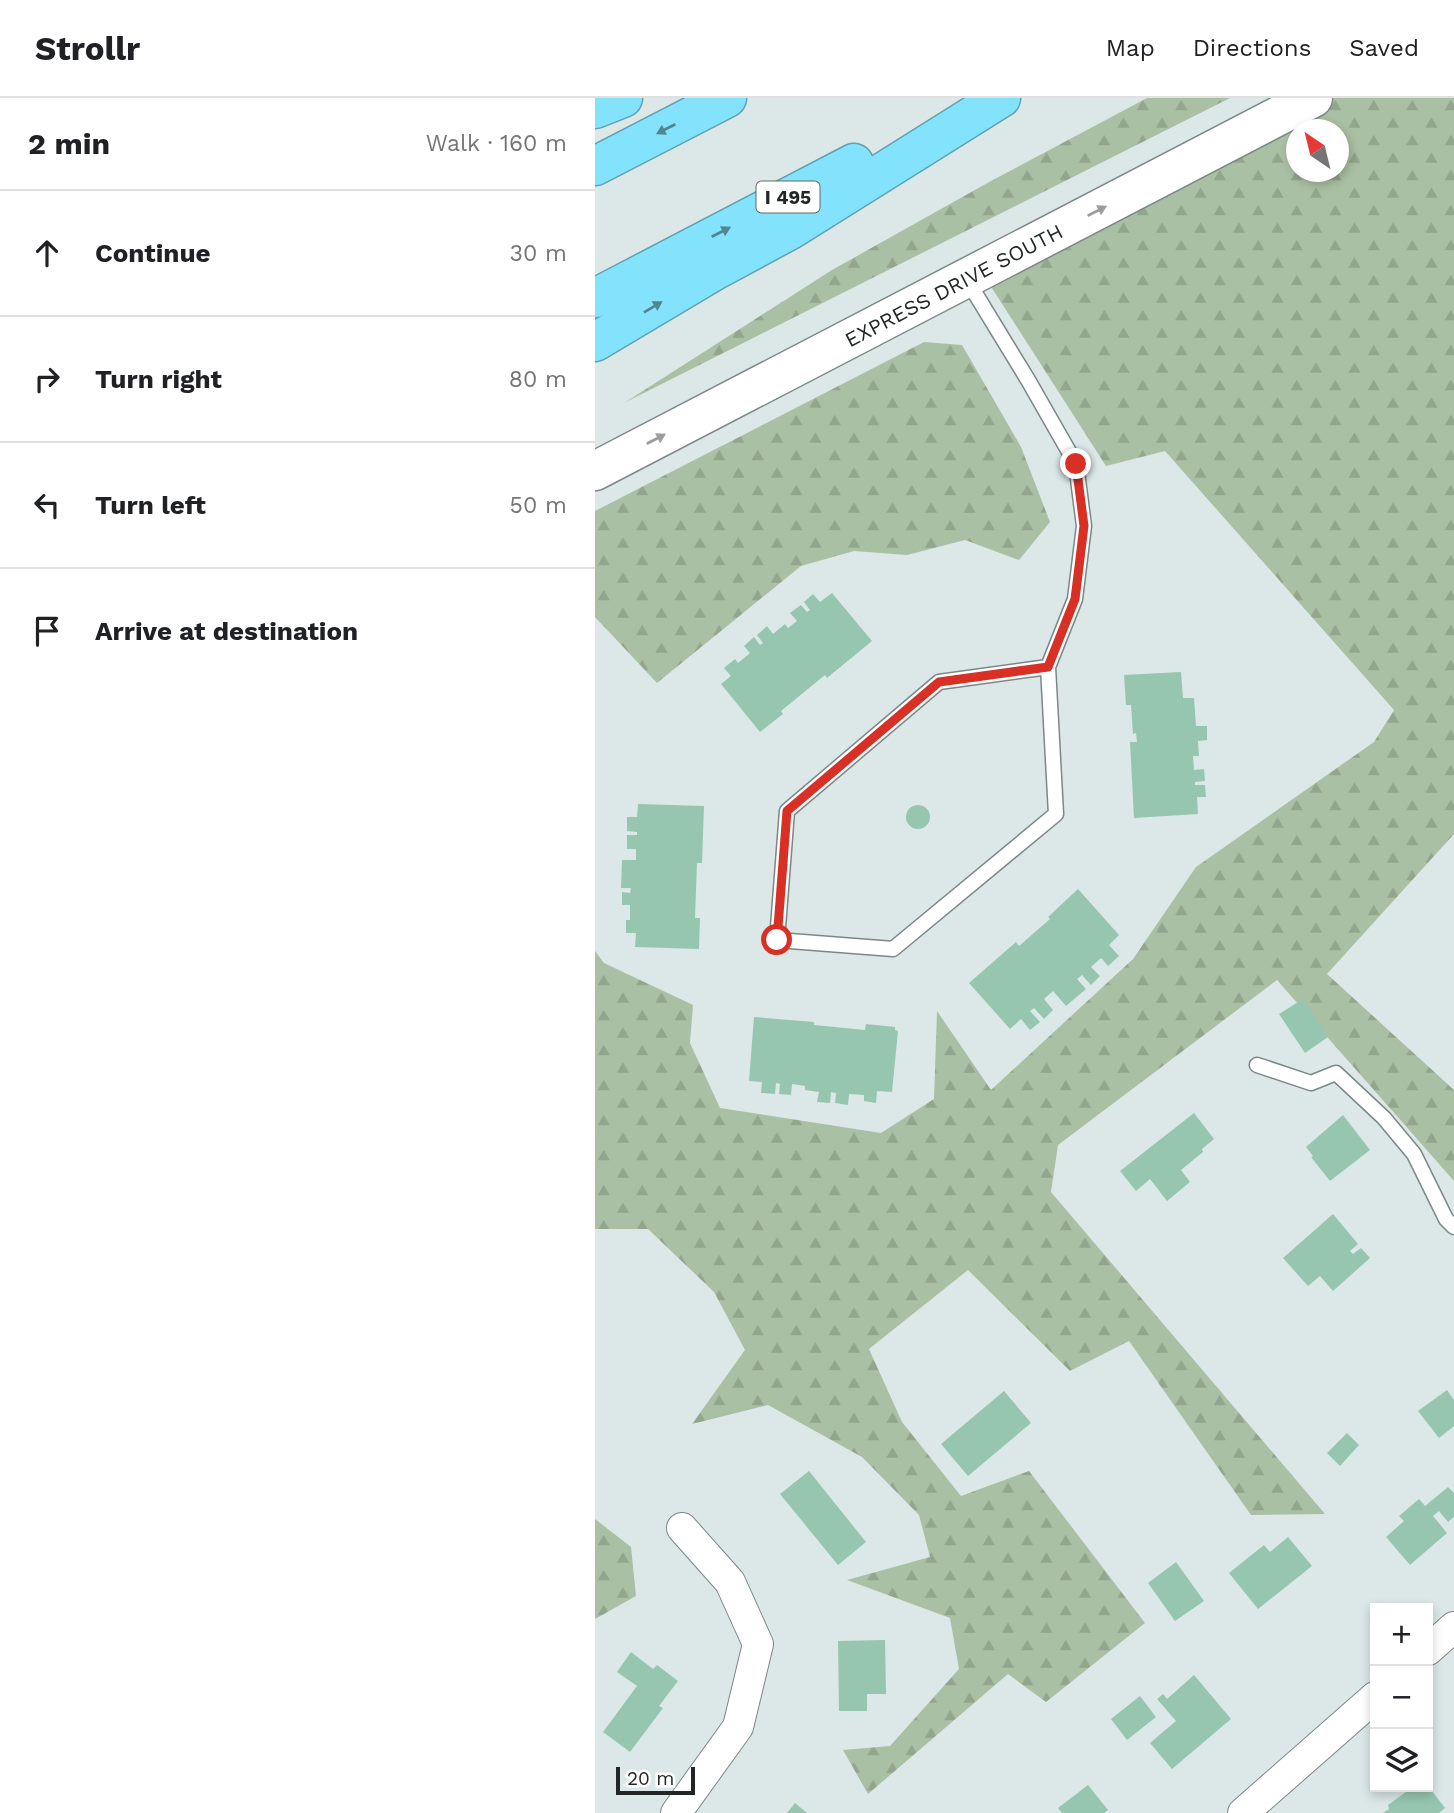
<!DOCTYPE html>
<meta charset="utf-8">
<style>
body{margin:0;font-family:"Work Sans",sans-serif;background:#f2f2f2;color:#202124}
.controls{position:absolute;right:21px;bottom:21px;display:grid;overflow:hidden;border-radius:0px;box-shadow:0 4px 10px #0003}
.controls button{width:63px;height:63px;display:grid;place-items:center;padding:0;border:0;border-bottom:2px solid #e0e0e0;background:#fff;color:#202124;font:35px sans-serif}
.compass{position:absolute;left:691px;top:21px;width:63px;height:63px;border-radius:50%;background:#fff;box-shadow:0 4px 10px #0003;rotate:325deg}
.scale{position:absolute;left:21px;bottom:18px;width:79px;box-sizing:border-box;padding-left:7px;border:4px solid #222726;border-top:0;font-size:19px;line-height:24px;white-space:nowrap;color:#222726;-webkit-text-stroke:5px #fff;paint-order:stroke}
.stop{position:absolute;width:21px;height:21px;margin:-16px;border:5px solid #d93025;border-radius:50%;background:#fff}
.stop.end{background:#d93025;border-color:#fff;box-shadow:0 2px 7px #0008}
.list{margin:0;padding:0;list-style:none}
h2{display:flex;justify-content:space-between;align-items:center;height:91px;margin:0;padding:0 28px;font-size:30px}
h2 small{font-size:23px;font-weight:400;color:#757577}
.list li{display:grid;grid-template-columns:46px 1fr auto;gap:21px;align-items:center;box-sizing:border-box;height:126px;padding:0 28px;border-top:2px solid #e0e0e0}
.list b{display:block;font-size:26px;white-space:nowrap}
.list em{font-size:23px;font-style:normal;color:#757577}
.icon{flex:none;width:38px;height:38px;fill:none;stroke:currentColor;stroke-width:2;stroke-linecap:round;stroke-linejoin:round}
.map{position:relative;flex:none;width:859px;height:1715px;overflow:hidden}
header{display:flex;align-items:center;gap:42px;box-sizing:border-box;height:98px;padding:0 35px;background:#fff;border-bottom:2px solid #e0e0e0}
header strong{font-size:33px}
nav{display:flex;gap:38px;margin-inline-start:auto;font-size:24px}
main{display:flex}
aside{flex:1;background:#fff}
.map>svg:first-child{display:block}
.forest{fill:url(#forest-firs);fill-rule:evenodd}
.building{fill:#96c6b0}
.lines{fill:none;stroke-linecap:round;stroke-linejoin:round}
.lane-casing{stroke:#7c8787;stroke-width:17}
.street-casing{stroke:#7c8787;stroke-width:32}
.secondary-casing{stroke:#7c8787;stroke-width:41}
.highway-casing{stroke:#61a1b2;stroke-width:41}
.lane{stroke:#fff;stroke-width:14}
.street{stroke:#fff;stroke-width:30}
.secondary{stroke:#fff;stroke-width:38}
.highway{stroke:#83e3fd;stroke-width:38}
.oneway{fill:#528592}
.oneway2{fill:#9c9e9d}
.route{stroke:#d93025;stroke-width:9}
.labels{text-anchor:middle;dominant-baseline:central;stroke-width:7;stroke-linejoin:round;paint-order:stroke}
.shield{fill:#fff;stroke:#646867;stroke-width:2}
.shield-label{font-size:19px;font-weight:bold;fill:#222726}
.street-label{font-size:21px;fill:#222726;stroke:#fff}
</style>
<header>
<strong>Strollr</strong>
<nav><a>Map</a><a>Directions</a><a>Saved</a></nav>
</header>
<main>
<aside>
<h2>2 min<small>Walk · 160 m</small></h2>
<ul class="list">
<li><svg class="icon" aria-label="ahead" viewBox="0 0 24 24"><path d="M12 20V5M6 11l6-6 6 6"/></svg><div><b>Continue</b></div><em>30 m</em></li>
<li><svg class="icon" aria-label="right" viewBox="0 0 24 24"><path d="M7 20v-9h11M14 6l5 5-5 5"/></svg><div><b>Turn right</b></div><em>80 m</em></li>
<li><svg class="icon" aria-label="left" viewBox="0 0 24 24"><path d="M17 20v-9H6M10 6l-5 5 5 5"/></svg><div><b>Turn left</b></div><em>50 m</em></li>
<li><svg class="icon" aria-label="arrive" viewBox="0 0 24 24"><path d="M6 21V4h12l-3 4 3 4H6"/></svg><div><b>Arrive at destination</b></div></li>
</ul>
</aside>
<div class="map">
<svg width="859" height="1715" viewBox="0 0 859 1715">
<defs>
<pattern id="forest-firs" width="22" height="20" patternUnits="userSpaceOnUse" patternTransform="scale(1.75)"><rect width="22" height="20" fill="#aac0a4"/><path d="M5 1l3.5 6h-7zM16 11l3.5 6h-7z" fill="#92a58d"/></pattern>
</defs>
<rect width="100%" height="100%" fill="#dbe8e7"/>
<path class="forest" d="M552,0H635L29,305L237,172L396,83Z
M730,0H859V736L732,876L859,992V1083L682,882L463,1047L456,1094L730,1416L656,1417L534,1243L475,1273L373,1172L274,1251L307,1324L366,1398L434,1373L550,1525L451,1604L413,1576L273,1696L248,1652L295,1648L364,1571L355,1520L252,1482L335,1459L324,1417L267,1359L173,1307L97,1326L150,1252L119,1194L53,1131H0V853L9,865L98,907L95,945L125,1010L286,1035L339,1001L342,913L396,992L538,861L601,769L779,644L799,612L570,353L511,368L386,173ZM702,32H744V74H702Z
M329,244L367,247L426,349L455,424L424,462L370,442L312,457L259,453L206,468L62,585L0,519V413Z
M0,1421L36,1449L41,1498L0,1521Z"/>
<path class="building" d="M237,495L277,543L232,580L230,577L186,613L188,616L165,634L126,586L136,578L129,570L140,561L143,565L155,555L149,548L159,539L165,547L168,545L162,537L172,528L178,536L190,526L193,530L202,523L195,515L206,507L212,514L215,512L209,504L218,496L225,504Z
M586,574L588,600H599L601,628H612V642L603,643L604,658H598L599,672L609,671L610,683L600,684V687H610L611,699H602L603,716L539,720L535,644H542L541,635L538,636L536,607H531L529,577Z
M43,706L109,708L107,765H102L100,820H105L104,851L40,849L41,835H31V822H35V807H27V794L35,795L36,790H26L27,762H41V751H32V737H42V734L32,733V719H42Z
M311 719a12 12 0 1 1 24 0a12 12 0 1 1-24 0Z
M483,791L524,837L514,847L524,858L513,868L506,860L496,869L505,878L496,887L487,877L482,881L491,891L471,908L458,893L449,901L458,912L449,921L439,910L435,913L445,924L435,932L426,921L415,931L374,885L421,844L424,848L455,821L453,819Z
M708,901L733,939L710,955L684,916Z
M159,919L219,924V927L270,932L271,926L300,929V932L303,933L297,994L282,993L281,1005L269,1003V997L254,996L253,1007L240,1005L241,995L236,994L235,1005L222,1004L224,994L210,992V988L197,986L196,997L184,996L185,986L181,985L180,996L166,995L167,984L154,983Z
M599,1015L619,1041L607,1051L608,1054L586,1072L595,1084L572,1103L555,1081L541,1093L525,1073Z
M748,1017L775,1052L735,1083L716,1059L718,1058L711,1049Z
M738,1116L763,1146L755,1153L758,1156L766,1150L775,1160L738,1193L725,1178L713,1188L688,1160Z
M852,1292L859,1302V1328L844,1340L823,1313Z
M409,1293L436,1325L373,1378L346,1346Z
M752,1335L764,1347L745,1368L732,1355Z
M214,1373L271,1444L243,1467L185,1396Z
M853,1389L859,1395V1419L853,1424L844,1413L838,1418L852,1435L815,1467L791,1439L809,1423L804,1418L824,1401L830,1408Z
M693,1439L717,1468L663,1511L634,1475L669,1447L675,1454Z
M581,1464L609,1503L580,1523L553,1485Z
M290,1542L291,1596H272V1613H244L243,1543Z
M36,1554L58,1571L62,1567L83,1583L64,1608L68,1610L35,1654L8,1634L42,1588L22,1574Z
M599,1577L636,1621L577,1671L555,1645L581,1623L562,1601L568,1596L572,1601Z
M545,1598L561,1619L532,1642L516,1621Z
M493,1687L513,1712L509,1715H467L463,1710Z
M818,1689H834L850,1710L844,1715H788L794,1711L793,1707Z
M200,1705L212,1715H192Z"/>
<g class="lines">
<defs>
<path id="lane" d="M372,182L433,282L481,366L489,428L480,501L453,569
M453,569L461,716L298,851L182,842L192,713L344,584Z
M662,967L716,985L741,975L789,1020L819,1056L851,1121L859,1129"/>
<path id="street" d="M833,1552L859,1529
M81,1715L143,1629L163,1546L135,1484L87,1430
M648,1715L780,1599"/>
<g id="secondary">
<path id="s1" d="M0,373L718,0"/>
</g>
<path id="highway" d="M0,11L28,0
M0,68L132,0
M0,200L259,65
M0,244L121,172L197,131L406,0"/>
</defs>
<use href="#lane" class="lane-casing"/>
<use href="#street" class="street-casing"/>
<use href="#secondary" class="secondary-casing"/>
<use href="#highway" class="highway-casing"/>
<use href="#lane" class="lane"/>
<use href="#street" class="street"/>
<use href="#secondary" class="secondary"/>
<use href="#highway" class="highway"/>
</g>
<defs><path id="oneway-solid" d="M-6-.8H1V-3.2L6.5 0L1 3.2V.8H-6Z" transform="scale(1.75)"/></defs>
<g class="oneway">
<use href="#oneway-solid" transform="translate(71 31) rotate(153)"/>
<use href="#oneway-solid" transform="translate(126 134) rotate(-27)"/>
<use href="#oneway-solid" transform="translate(58 209) rotate(-31)"/>
</g>
<g class="oneway2">
<use href="#oneway-solid" transform="translate(502 113) rotate(-27)"/>
<use href="#oneway-solid" transform="translate(61 341) rotate(-27)"/>
</g>
<g class="lines">
<path class="route" d="M182,842L192,713L344,584L453,569L480,501L489,428L481,366"/>
</g>
<g class="labels">
<rect class="shield" x="161.5" y="83.5" width="63" height="31" rx="5"/>
<g class="shield-label">
<text x="193" y="99">I 495</text>
</g>
<g class="street-label">
<text stroke="none"><textPath href="#s1" startOffset="404">EXPRESS DRIVE SOUTH</textPath></text>
</g>
</g>
</svg>
<div class="controls">
<button>+</button>
<button>−</button>
<button><svg class="icon" aria-label="layers" viewBox="0 0 24 24"><path d="M12 4l9 5-9 5-9-5zM3 14l9 5 9-5"/></svg></button>
</div>
<svg class="compass" viewBox="-18 -18 36 36"><path d="M0-13l5 13h-10z" fill="#e53935"/><path d="M0 13l5-13h-10z" fill="#757577"/></svg>
<div class="scale">20 m</div>
<div class="stop" style="left:182px;top:842px"></div>
<div class="stop end" style="left:481px;top:366px"></div>
</div>
</main>
